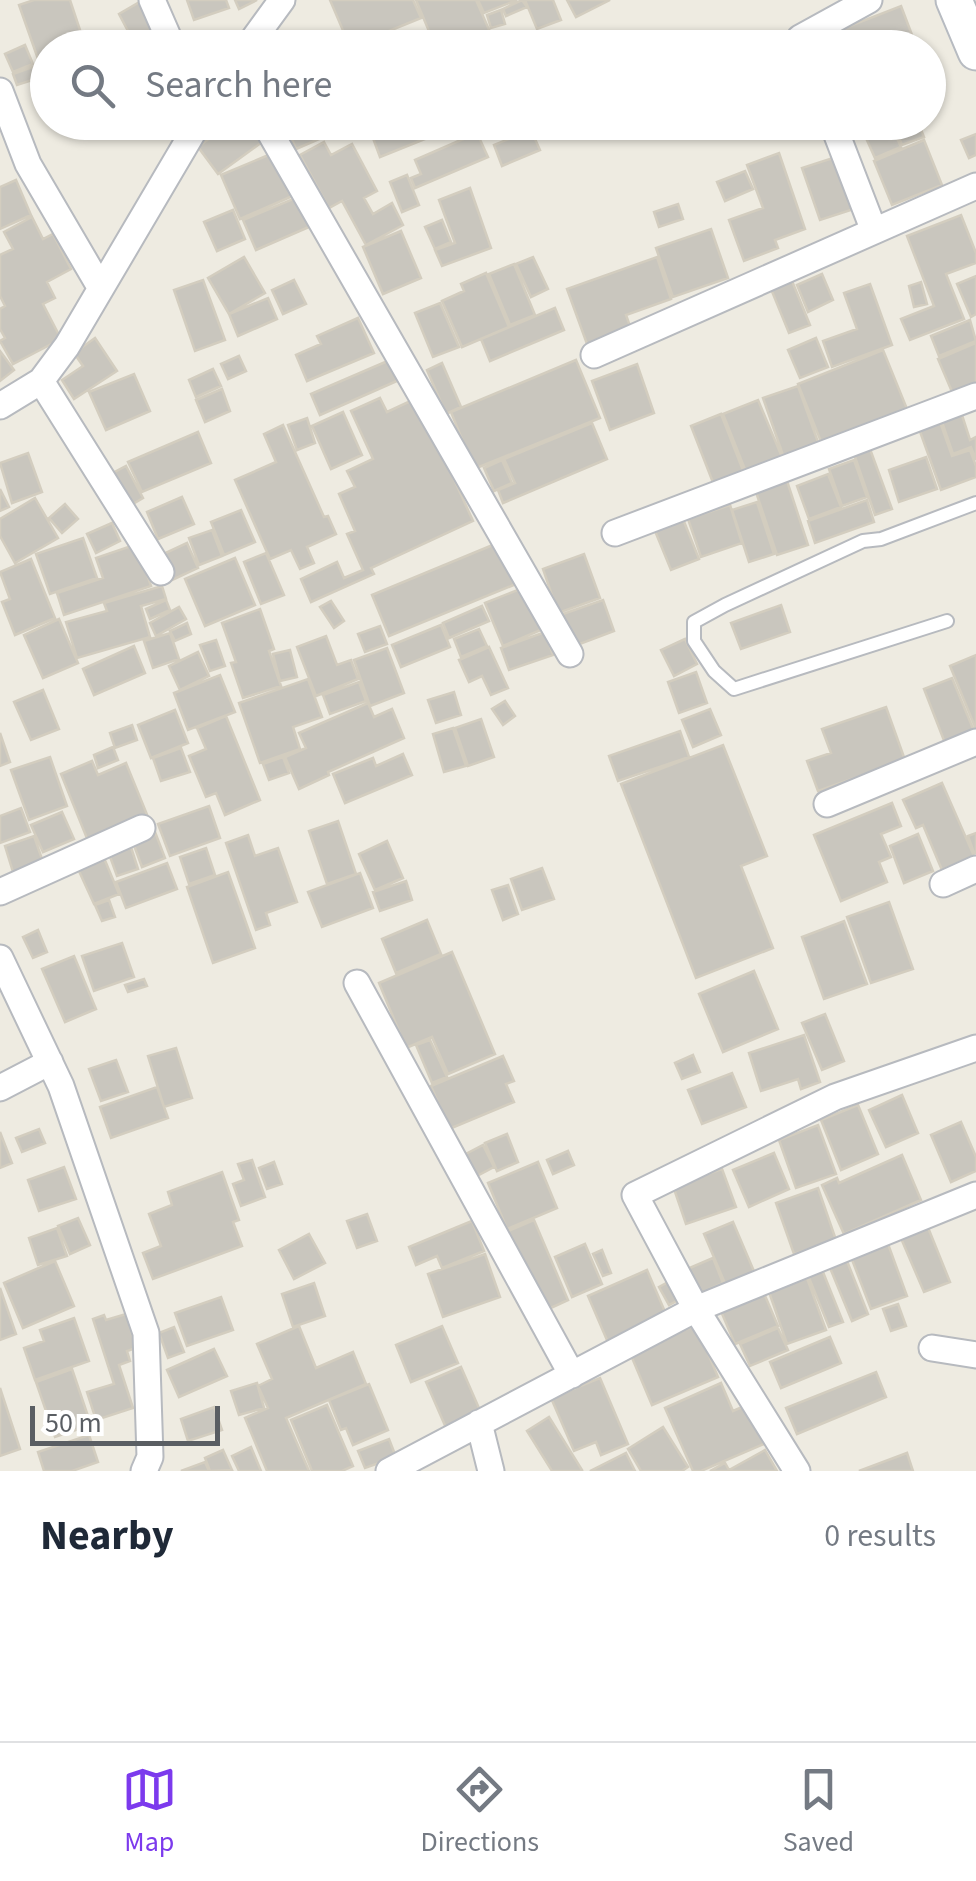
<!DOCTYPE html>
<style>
body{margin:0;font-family:"Source Sans 3",sans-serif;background:#f6f6f7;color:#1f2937}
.scale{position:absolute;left:30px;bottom:25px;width:190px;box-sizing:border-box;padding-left:10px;border:5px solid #5a5e63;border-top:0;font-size:28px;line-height:35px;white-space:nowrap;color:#5a5e63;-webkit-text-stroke:8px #fff;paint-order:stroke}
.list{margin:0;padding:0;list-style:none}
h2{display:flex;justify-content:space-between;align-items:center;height:130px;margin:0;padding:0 40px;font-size:42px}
h2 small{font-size:32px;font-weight:400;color:#747a83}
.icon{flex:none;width:55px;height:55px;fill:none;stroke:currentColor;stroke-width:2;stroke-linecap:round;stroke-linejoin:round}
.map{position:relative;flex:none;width:976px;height:1471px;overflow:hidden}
.search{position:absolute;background:#fff;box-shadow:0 2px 8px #0004;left:30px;right:30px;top:30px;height:110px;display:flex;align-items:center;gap:25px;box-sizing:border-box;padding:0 35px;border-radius:55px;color:#747a83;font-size:38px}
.sheet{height:270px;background:#fff}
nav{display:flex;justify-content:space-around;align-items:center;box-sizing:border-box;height:140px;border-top:2px solid #e0e1e3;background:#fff;font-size:28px;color:#747a83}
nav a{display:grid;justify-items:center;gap:5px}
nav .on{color:#7c3aed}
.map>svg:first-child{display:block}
.building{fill:#c9c6be;stroke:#d3cdbf;stroke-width:2.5}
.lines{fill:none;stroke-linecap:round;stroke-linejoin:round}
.lane-casing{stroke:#b7babf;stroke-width:16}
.street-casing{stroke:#b7babf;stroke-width:29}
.secondary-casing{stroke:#b7bbc1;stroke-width:39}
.lane{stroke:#fff;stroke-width:12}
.street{stroke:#fff;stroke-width:25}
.secondary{stroke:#fff;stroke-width:35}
</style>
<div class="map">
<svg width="976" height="1471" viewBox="0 0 976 1471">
<rect width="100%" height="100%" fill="#eeebe1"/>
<path class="building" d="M34,0H70L86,48H48V75L44,76L19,5Z
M143,0L162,35L137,48L119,14Z
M187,0H226L229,8L194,20Z
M235,0H257L239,9Z
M330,0H413L421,18L350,47Z
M416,0H476L497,48H436Z
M478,0H517L484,13Z
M522,0L527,7L506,16L503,9Z
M525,0H553L561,20L537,29Z
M567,0H610L576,17Z
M901,6L917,48H825L841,41L837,31Z
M501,10L505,24L491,28L487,15Z
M431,38L436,48H423L421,42Z
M25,45L33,64L13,72L5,54Z
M38,65L42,77L17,85L13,74Z
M231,122H253L265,140L218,174L198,147Z
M285,122H339L342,129L296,149Z
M380,122H467L380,157L370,130L381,126Z
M858,122H918L924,137L902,145L894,125L864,137Z
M892,127L901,147L875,158L866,138Z
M531,130L540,150L502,166L494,145Z
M477,133L488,157L415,188L411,178L421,174L415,160Z
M976,134V155L969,158L961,140Z
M924,140L942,185L892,205L874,161Z
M324,142L331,155L352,144L377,191L364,198L373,214L392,203L403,225L366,245L342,201L329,208L300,155Z
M278,151L297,194L240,219L221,175Z
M779,153L805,229L775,240L778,248L744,261L729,220L763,208L747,165Z
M839,156L857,208L820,220L802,168Z
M745,171L753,189L725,201L717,182Z
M407,175L419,205L402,212L390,182Z
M16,180L31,215L0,229V187Z
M470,188L491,248L442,266L435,250L455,243L439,200Z
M305,194L318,223L256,250L243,220Z
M678,204L683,219L659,227L654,212Z
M233,210L245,239L217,251L204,222Z
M961,215L976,253V263L946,274L964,319L910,340L901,319L934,306L907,236Z
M32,217L43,239L53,234L71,269L47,282L55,298L43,304L61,339L13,364L0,341L5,338L0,329V309L5,306L0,296V255L13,249L4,232Z
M442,220L451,242L435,249L425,227Z
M711,229L728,278L673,297L656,248Z
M401,231L421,278L383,294L363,247Z
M244,257L265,293L229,314L208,278Z
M533,257L548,289L531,297L516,264Z
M657,257L671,299L626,315L631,329L587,344L567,289Z
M514,264L535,315L510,325L489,274Z
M486,273L509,327L462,347L442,301L464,291L461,284Z
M822,274L833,300L808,312L797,285Z
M976,276V314L971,317L957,284Z
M203,280L225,340L195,351L174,290Z
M294,280L306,304L283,314L272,290Z
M792,281L810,325L789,333L771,289Z
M921,282L927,304L914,307L909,286Z
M870,284L892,345L832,367L823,341L857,329L844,293Z
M268,298L277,319L238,336L229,314Z
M440,303L459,347L433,357L415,313Z
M555,308L564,330L490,361L481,339Z
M358,318L374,353L307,381L296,355L321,344L317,336Z
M970,320L976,341L939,356L931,336Z
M95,338L117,371L74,399L62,380L83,366L74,353Z
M816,338L828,367L800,378L788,350Z
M976,343V384L953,394L938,359Z
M883,350L907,409L822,444L798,384Z
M0,351L14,370L0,381Z
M239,356L246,371L228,379L221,364Z
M390,360L399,380L320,415L311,394Z
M576,360L600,418L474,469L451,412Z
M442,363L461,407L446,414L427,370Z
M637,364L654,413L610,430L592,381Z
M213,369L221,386L196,397L189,380Z
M134,374L150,411L106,430L89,392Z
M798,386L819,445L784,458L763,398Z
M222,389L230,411L205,422L196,400Z
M380,398L387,412L417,398L473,521L371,568L374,574L311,602L301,579L337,562L344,578L363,570L347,534L355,531L339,494L355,487L347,471L373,459L351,411Z
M758,400L782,457L746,472L723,414Z
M343,412L362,455L331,469L312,426Z
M961,412L970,440L976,437V460L971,447L953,454L941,419Z
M721,414L744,473L714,485L691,426Z
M307,418L315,443L297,450L288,425Z
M939,419L952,456L970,450L976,466V477L941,490L918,426Z
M592,423L607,459L503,503L498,490L515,483L504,459Z
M283,425L324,517L328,516L336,534L307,547L314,563L300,569L291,550L270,559L235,480L276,462L264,434Z
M198,432L211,463L142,492L128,462Z
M870,449L892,509L875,515L854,454Z
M28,453L42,492L12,503L0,463Z
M926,457L937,489L899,502L889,470Z
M502,460L512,483L494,491L484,468Z
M854,460L867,497L842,506L829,469Z
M126,466L143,498L126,508L109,475Z
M828,474L841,507L809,519L797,486Z
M787,481L808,545L777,555L756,492Z
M0,489L9,507L0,511Z
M182,497L194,524L158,539L147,512Z
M35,498L58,538L15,563L0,536V519Z
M867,500L874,522L815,543L808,521Z
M757,502L774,554L749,562L732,510Z
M65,504L78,519L62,533L49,518Z
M730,505L742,543L701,557L688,519Z
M241,510L255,542L224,555L211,522Z
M683,519L699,559L671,570L655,531Z
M112,523L120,541L96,553L87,534Z
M212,530L222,556L199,565L189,538Z
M83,538L97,578L50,594L36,554Z
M500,542L516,584L389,636L372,595Z
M187,543L198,568L172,580L161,555Z
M137,544L151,586L64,615L57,593L103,578L96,558Z
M266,553L284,595L261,604L244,562Z
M584,554L600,598L558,613L543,569Z
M235,558L255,605L205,626L185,579Z
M31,559L55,618L15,635L2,602L10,599L0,572Z
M162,586L166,599L141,606L150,637L77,658L66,622L107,611L104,603Z
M525,587L543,629L503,646L485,603Z
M166,600L170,610L150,619L146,609Z
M603,600L614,631L572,647L560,615Z
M331,601L344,621L334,628L320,607Z
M781,605L790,632L741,649L731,623Z
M482,606L489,621L449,638L443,623Z
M179,607L186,619L156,636L150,623Z
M260,609L274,649L269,651L281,686L243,698L231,663L236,662L222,623Z
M59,619L78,663L43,678L24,635Z
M187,623L191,634L175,641L170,631Z
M441,625L450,647L401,667L392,645Z
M380,626L387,644L365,652L358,634Z
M479,629L487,646L461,657L454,639Z
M545,632L553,655L509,670L501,648Z
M170,633L179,659L153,668L144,641Z
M326,636L337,665L351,660L358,679L316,696L297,647Z
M685,639L697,664L674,676L661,650Z
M216,640L225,666L210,671L200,645Z
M134,646L145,673L94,695L83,669Z
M489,647L508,688L491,695L482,676L469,682L459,660Z
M387,648L404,693L370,706L354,660Z
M290,650L297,677L280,681L273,654Z
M198,652L209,676L180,690L169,666Z
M976,655V729L950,666Z
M696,672L707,703L679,713L668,682Z
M220,675L235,712L188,730L174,693Z
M952,678L974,731L945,743L924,689Z
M308,679L322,717L293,727L300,749L260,763L239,703Z
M359,682L366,701L330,714L323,695Z
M43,690L59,729L31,740L14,702Z
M454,692L461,715L436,723L428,700Z
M505,701L515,716L503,725L492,709Z
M368,703L374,717L392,709L404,738L328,772L329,775L299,789L285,757L306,748L299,733Z
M886,707L905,760L818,791L807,761L831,753L822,729Z
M710,709L721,735L693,747L682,720Z
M175,710L188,743L151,758L138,725Z
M226,716L260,800L225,815L216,793L206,797L189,756L206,749L197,728Z
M481,719L494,757L468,766L455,728Z
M132,725L137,740L115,748L110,733Z
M453,728L466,766L444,772L433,734Z
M680,731L689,757L618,781L609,756Z
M0,733L10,762L0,766Z
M723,745L767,856L741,866L773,948L696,978L621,784Z
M113,747L118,760L98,768L94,755Z
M181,748L190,772L161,781L153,758Z
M403,754L412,775L345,803L333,774L373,758L376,766Z
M50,757L67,806L29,820L11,770Z
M283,757L289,773L269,780L263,764Z
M92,761L98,775L126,763L148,817L88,841L61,774Z
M942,783L974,856L942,870L923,825L916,828L903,800Z
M892,803L901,826L881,834L891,857L879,862L887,882L841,901L814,835Z
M209,806L220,838L170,856L158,824Z
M21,808L30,832L0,843V816Z
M62,812L74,839L43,852L31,825Z
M338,821L356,874L327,884L309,831Z
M155,832L165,858L142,867L132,840Z
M976,833V853H974L968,836Z
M918,834L933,871L904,883L890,846Z
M248,835L255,856L278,848L297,902L266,913L270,925L256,930L226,843Z
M34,836L43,862L13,872L5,846Z
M387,841L403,878L375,890L359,854Z
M130,844L138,869L117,876L108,851Z
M206,848L215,875L189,884L180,857Z
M104,858L119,894L94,904L78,869Z
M167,863L177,889L126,908L116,882Z
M542,868L554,899L522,910L511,879Z
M228,872L255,948L213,963L187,887Z
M360,873L373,908L322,927L308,892Z
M406,881L412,900L380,911L373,892Z
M508,885L518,914L503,920L492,890Z
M109,900L115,917L102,921L95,905Z
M889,902L913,969L871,983L847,917Z
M427,920L441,954L396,973L382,939Z
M844,921L867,984L824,999L802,937Z
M38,930L47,952L33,958L23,937Z
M122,943L134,977L94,991L82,956Z
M452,952L495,1054L448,1074L432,1037L406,1048L379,983Z
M74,956L96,1009L65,1022L42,969Z
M754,971L778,1029L723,1052L699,994Z
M144,979L147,986L128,992L125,985Z
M825,1014L844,1061L822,1070L802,1023Z
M804,1035L820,1082L801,1089L798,1079L761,1091L749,1053Z
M430,1040L447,1077L432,1083L416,1045Z
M176,1048L192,1098L164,1107L148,1056Z
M693,1055L700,1072L682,1079L675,1063Z
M503,1056L514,1081L506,1084L514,1102L449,1129L431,1086Z
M116,1060L128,1092L101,1101L89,1069Z
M732,1073L746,1107L702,1124L688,1090Z
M157,1087L168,1118L111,1138L100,1107Z
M902,1095L918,1133L886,1147L869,1110Z
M858,1105L878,1154L841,1170L821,1120Z
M961,1122L976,1157V1171L951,1182L931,1135Z
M818,1125L836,1174L796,1188L779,1140Z
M39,1129L45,1143L22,1152L16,1138Z
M0,1132L12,1163L0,1168Z
M507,1134L518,1162L497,1171L485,1143Z
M483,1145L494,1167L473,1178L462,1156Z
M568,1151L574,1165L553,1174L547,1160Z
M774,1153L789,1189L749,1207L733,1170Z
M902,1155L921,1200L844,1234L822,1185L837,1178L839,1183Z
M252,1160L265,1197L241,1206L233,1184L244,1180L238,1164Z
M274,1162L282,1184L267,1189L259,1168Z
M538,1162L557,1208L507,1229L488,1183Z
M64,1167L76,1199L39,1211L28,1180Z
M722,1169L736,1207L686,1224L673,1186Z
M222,1172L239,1220L233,1222L242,1246L153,1279L143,1253L161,1246L149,1214L172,1205L168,1192Z
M818,1188L836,1240L794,1254L776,1203Z
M367,1214L377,1241L357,1248L347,1221Z
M78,1218L90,1245L70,1254L58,1226Z
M534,1220L568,1300L542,1312L508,1231Z
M472,1221L484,1251L442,1268L437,1256L416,1265L409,1247Z
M733,1222L756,1276L727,1288L704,1234Z
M927,1225L950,1282L924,1292L900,1236Z
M57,1228L67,1256L38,1265L29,1238Z
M309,1234L325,1263L294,1279L279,1250Z
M585,1244L602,1284L572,1297L555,1257Z
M888,1244L907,1296L871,1309L851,1257Z
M602,1250L611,1273L603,1276L593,1254Z
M485,1254L500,1297L443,1317L428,1274Z
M845,1256L868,1314L852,1321L828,1263Z
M713,1258L723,1283L696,1295L685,1270Z
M55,1261L74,1306L23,1328L4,1283Z
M821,1267L843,1322L829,1327L807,1273Z
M647,1270L669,1321L610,1347L588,1296Z
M807,1278L826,1330L787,1344L769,1292Z
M674,1279L684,1297L669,1305L659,1287Z
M314,1283L325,1316L293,1327L282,1294Z
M0,1288L16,1334L0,1340Z
M763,1291L778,1326L735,1344L720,1309Z
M221,1297L233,1330L187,1346L175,1313Z
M898,1304L906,1326L891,1331L883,1309Z
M126,1314L136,1348L127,1351L130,1361L119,1365L133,1408L96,1420L87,1392L114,1384L93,1319L104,1315L106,1320Z
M74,1318L89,1361L35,1380L24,1348L44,1341L40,1330Z
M696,1325L718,1377L652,1405L630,1353Z
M299,1326L316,1368L353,1352L366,1384L286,1418L309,1471H267L245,1418L268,1408L258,1386L272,1379L257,1344Z
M442,1326L458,1363L411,1382L396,1345Z
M174,1327L184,1352L168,1358L159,1333Z
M778,1328L788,1350L750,1366L740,1344Z
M830,1337L841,1363L781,1388L770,1362Z
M214,1349L227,1376L179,1397L167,1370Z
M461,1367L482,1415L447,1430L426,1382Z
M72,1369L91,1425L55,1437L36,1382Z
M876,1372L886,1397L797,1434L786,1408Z
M600,1378L628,1444L601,1455L596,1442L574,1451L551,1398Z
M257,1383L264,1408L239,1415L231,1391Z
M721,1383L733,1411L747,1405L764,1444L701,1471H693L665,1408Z
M369,1384L388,1430L353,1445L346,1428L341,1430L329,1400Z
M0,1388L20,1449L0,1456Z
M327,1405L353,1466L342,1471H312L291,1420Z
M214,1407L222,1430L188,1441L181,1419Z
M549,1417L582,1470L580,1471H552L527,1431Z
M663,1427L688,1467L682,1471H641L628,1449Z
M89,1435L98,1462L72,1471H44L38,1452Z
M389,1439L396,1457L365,1468L358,1451Z
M251,1447L261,1471H239L232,1456Z
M223,1450L232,1470L210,1471L205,1458Z
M765,1450L777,1471H710L725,1463L729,1470Z
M626,1453L635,1471H590Z
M907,1453L913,1471H859Z
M205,1462L209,1471H181Z"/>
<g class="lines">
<defs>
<path id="lane" d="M947,621L734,689L714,671L694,641V622L725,605L863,541L881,539L976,503"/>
<path id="street" d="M152,0L173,48
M247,48L282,0
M804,48L800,38L869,0
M0,91L28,164L100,287
M264,122L570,654
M832,122L874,231
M594,355L976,186
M41,381L161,572
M0,406L41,381L67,346L199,122
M615,533L976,396
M827,804L976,742
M943,884L976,869
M0,892L142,828
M0,958L61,1086L146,1333L150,1457L144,1471
M357,983L572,1375
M976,1048L835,1097L635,1195L696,1309L976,1195
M0,1088L50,1062
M932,1348L976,1355
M479,1423L491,1471
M389,1471L696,1309L797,1471"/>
<path id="secondary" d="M954,0L976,52"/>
</defs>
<use href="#lane" class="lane-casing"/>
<use href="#street" class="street-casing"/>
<use href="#secondary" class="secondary-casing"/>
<use href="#lane" class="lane"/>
<use href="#street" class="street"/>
<use href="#secondary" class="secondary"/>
</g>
</svg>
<div class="scale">50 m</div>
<div class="search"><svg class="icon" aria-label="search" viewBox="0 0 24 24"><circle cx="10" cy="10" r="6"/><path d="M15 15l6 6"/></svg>Search here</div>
</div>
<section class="sheet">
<h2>Nearby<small>0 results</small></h2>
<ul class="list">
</ul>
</section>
<nav>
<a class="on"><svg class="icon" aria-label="map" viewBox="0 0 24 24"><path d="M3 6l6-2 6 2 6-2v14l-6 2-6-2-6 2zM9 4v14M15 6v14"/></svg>Map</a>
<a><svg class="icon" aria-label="directions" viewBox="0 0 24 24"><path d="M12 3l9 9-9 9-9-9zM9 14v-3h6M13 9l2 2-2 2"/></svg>Directions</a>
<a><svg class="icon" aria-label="saved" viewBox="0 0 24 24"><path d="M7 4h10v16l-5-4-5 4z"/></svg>Saved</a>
</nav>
